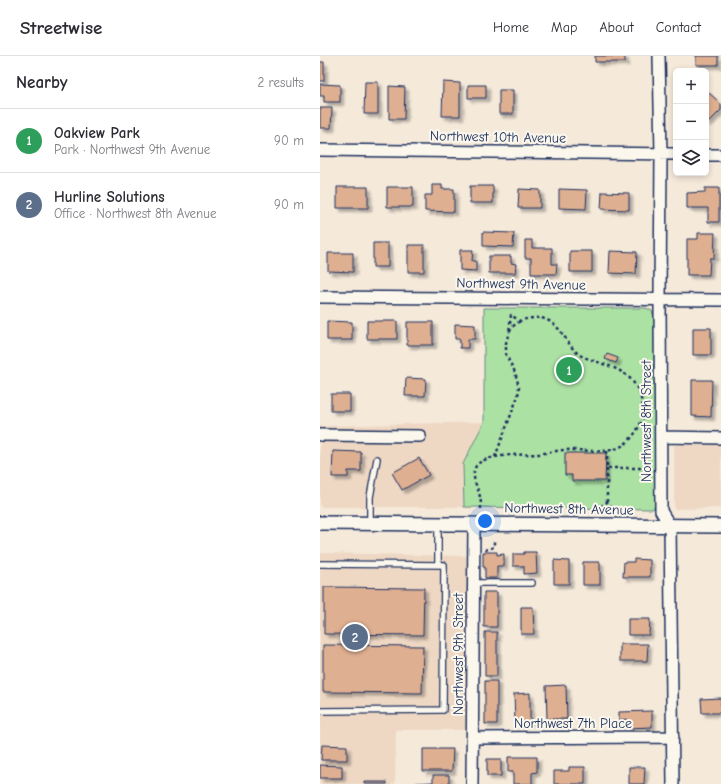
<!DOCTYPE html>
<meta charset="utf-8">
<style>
body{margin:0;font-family:"Comic Neue",sans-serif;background:#f2f2f3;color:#2b2b33}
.controls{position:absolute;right:12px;top:12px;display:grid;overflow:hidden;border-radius:6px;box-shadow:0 2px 6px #0003}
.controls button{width:36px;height:36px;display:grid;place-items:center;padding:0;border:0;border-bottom:1px solid #e1e1e2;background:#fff;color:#2b2b33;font:20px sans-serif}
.you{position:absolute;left:165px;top:465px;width:14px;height:14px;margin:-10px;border:3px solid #fff;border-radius:50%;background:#1a73e8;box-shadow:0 0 0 6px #1a73e833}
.badge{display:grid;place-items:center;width:26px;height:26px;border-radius:50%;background:#b45309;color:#fff;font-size:13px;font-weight:700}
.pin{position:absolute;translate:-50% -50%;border:2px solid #fff;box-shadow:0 1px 4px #0006}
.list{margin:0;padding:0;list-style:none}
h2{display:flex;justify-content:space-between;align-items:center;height:52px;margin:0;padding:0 16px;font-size:17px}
h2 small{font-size:13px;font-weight:400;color:#7c7c81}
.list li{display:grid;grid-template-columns:26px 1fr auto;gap:12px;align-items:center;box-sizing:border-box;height:64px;padding:0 16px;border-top:1px solid #e1e1e2}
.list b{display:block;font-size:15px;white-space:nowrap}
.list p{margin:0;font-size:13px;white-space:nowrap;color:#7c7c81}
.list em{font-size:13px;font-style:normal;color:#7c7c81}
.icon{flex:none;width:22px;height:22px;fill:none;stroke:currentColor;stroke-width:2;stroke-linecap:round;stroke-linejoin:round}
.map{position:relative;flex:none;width:401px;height:728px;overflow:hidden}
header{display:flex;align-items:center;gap:24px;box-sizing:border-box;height:56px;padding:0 20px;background:#fff;border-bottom:1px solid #e1e1e2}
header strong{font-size:19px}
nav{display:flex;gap:22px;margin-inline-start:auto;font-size:14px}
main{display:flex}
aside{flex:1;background:#fff}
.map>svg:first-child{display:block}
.built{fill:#eed8c4}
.green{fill:#ace1a4;stroke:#648881}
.building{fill:#dfaf91;stroke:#1b2f5e;filter:url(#shadow)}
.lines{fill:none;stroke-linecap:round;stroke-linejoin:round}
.service-casing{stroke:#1b2f5e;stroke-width:8}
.minor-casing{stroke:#1b2f5e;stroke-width:14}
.tertiary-casing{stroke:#1b2f5e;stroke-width:16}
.path{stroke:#1b2f5e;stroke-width:2.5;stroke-dasharray:3 3;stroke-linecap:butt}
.service{stroke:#fbf7ec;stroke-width:5.5}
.minor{stroke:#fbf7ec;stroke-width:11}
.tertiary{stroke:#fbf7ec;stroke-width:13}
.labels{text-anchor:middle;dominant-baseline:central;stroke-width:4;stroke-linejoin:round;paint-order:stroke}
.street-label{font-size:14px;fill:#1b2f5e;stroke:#fbf7ec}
</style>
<header>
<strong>Streetwise</strong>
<nav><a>Home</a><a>Map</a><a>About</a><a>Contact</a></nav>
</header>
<main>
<aside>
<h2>Nearby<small>2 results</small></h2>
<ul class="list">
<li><span class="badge" style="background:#2e9e5b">1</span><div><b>Oakview Park</b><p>Park · Northwest 9th Avenue</p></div><em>90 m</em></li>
<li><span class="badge" style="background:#5c6f8a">2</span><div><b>Hurline Solutions</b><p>Office · Northwest 8th Avenue</p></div><em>90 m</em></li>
</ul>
</aside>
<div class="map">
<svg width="401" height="728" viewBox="0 0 401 728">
<defs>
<filter id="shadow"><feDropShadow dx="3.5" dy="3.5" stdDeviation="1" flood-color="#0004"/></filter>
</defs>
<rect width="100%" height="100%" fill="#f5e9da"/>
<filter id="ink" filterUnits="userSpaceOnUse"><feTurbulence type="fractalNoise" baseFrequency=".025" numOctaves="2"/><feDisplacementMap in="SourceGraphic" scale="8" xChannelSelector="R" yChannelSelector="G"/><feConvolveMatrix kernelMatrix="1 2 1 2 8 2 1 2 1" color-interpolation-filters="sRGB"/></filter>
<g filter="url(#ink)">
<path class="built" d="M164,366L143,408L144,451H0V370Z
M354,389H401V452L354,453Z
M0,497L149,500L148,674H76L75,728H0Z"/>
<path class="green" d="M164,252H326L332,255L334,261L335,448L333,453L144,451L143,408L164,366Z"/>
<path class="building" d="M275,0H305V6H275Z
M376,0H398V9H376Z
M0,6H4V25H0Z
M45,26H58V58H44Z
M123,26L140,27V60H122Z
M0,28L20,29V46H4V40H0Z
M148,29H166V42H148Z
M69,30L85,31L84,63H69Z
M179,34H193V58H179Z
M386,34L401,48V54L388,67L386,65Z
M0,52H12L11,72H0Z
M112,129H122V133H134V156L105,155V139H112Z
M150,130H173V147H150Z
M17,131H48V152H17Z
M67,131H93V151H67Z
M385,132H399V166H388V152H367V137L385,136Z
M199,133L220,134V152H198Z
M239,133L267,134L266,153L239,152Z
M282,136L309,137V154L281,153Z
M163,176L194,177L193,191L163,190Z
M378,177H395L394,202H390L389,219H367V183H378Z
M205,184H212V192H232V208H237L236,218H211V202H205Z
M53,187H68V211H53Z
M88,189H104V216H88Z
M140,194H153L152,205H156V215L140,214Z
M250,195H272V216H250Z
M290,195L317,196L316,218L289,217Z
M8,197H33V216L8,215Z
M169,200H191V207L196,208L195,217H169Z
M7,265L32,266V284H7Z
M47,265H77V283H47Z
M87,266H113V289H87Z
M135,268L155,269V283H148V292H140V283H135Z
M373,272H391V299H373Z
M287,298L298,302L296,307L285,303Z
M86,322L106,323L105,340H85Z
M372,324H392L391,361L372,360Z
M11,338H30V355H11Z
M13,395L41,396V415H28V421H12Z
M245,397H286L285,425H252V419H245Z
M99,402L109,419L82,434L72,417Z
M163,496H177V499L184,498V510H177V522H165V511H163Z
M204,496H216L217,517L204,518V510H193V498H204Z
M314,503L330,504V521H303L304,506H314Z
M234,504L249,505V528H234Z
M263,506H280V529H263Z
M4,531L104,532L103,579L4,578Z
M164,536H177V571H164Z
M201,551H213L214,578H201Z
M308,563H330L329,579H308Z
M165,576H177V620H165Z
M300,588H328L327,605H300Z
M3,589L103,590L102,637L3,636Z
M165,625H177V668H165Z
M246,629L247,663H227L226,630Z
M210,637V666L195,667L194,638Z
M401,642V657H382L381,643Z
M332,655V671L307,672V663L299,664V656Z
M2,689L27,690V704H1Z
M103,693H133L132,715H103Z
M188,701H217V716L212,717V728H193V716H188Z
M167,703H181V720H167Z
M0,709L22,710V722H0Z
M249,711H265V728H234V715H249Z
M309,711H325L324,728H309Z
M113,719H129V728H96V727L113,726Z
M44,726H67V728H44Z"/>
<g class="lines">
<defs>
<path id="service" d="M50,467V441L57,403
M0,508L124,509L123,654L0,655
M118,509V468
M153,527H212"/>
<path id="minor" d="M339,0L341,98L340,244L341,455L350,470L353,728
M0,94L356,98
M386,99H401
M0,241L401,244
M0,379L100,380
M341,381L401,382
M152,682L353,681
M152,728L154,468"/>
<path id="tertiary" d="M0,467L401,470"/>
</defs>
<use href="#service" class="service-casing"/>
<use href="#minor" class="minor-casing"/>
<use href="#tertiary" class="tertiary-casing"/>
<path class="path" d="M200,265L192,271L189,276L191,259L200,265C222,257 234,264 246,283C250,289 254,295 260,299C267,303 276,305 283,308C307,315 320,327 323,353
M287,395V412H322
M175,401L198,340L199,331L195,316L186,299V287L189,276
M287,446V412
M161,453C161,449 161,445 160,441C158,431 151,422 155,412C161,397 204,399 218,398C228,397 237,394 246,394C261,393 284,398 298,392C310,387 318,374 323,362
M276,454L287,446L289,449L297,454
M165,494L174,491V485"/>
<use href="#service" class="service"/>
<use href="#minor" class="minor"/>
<use href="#tertiary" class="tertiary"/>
</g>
</g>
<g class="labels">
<g class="street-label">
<text transform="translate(178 81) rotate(1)">Northwest 10th Avenue</text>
<text transform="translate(201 228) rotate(1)">Northwest 9th Avenue</text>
<text transform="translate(326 365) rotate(-90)">Northwest 8th Street</text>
<text transform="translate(249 453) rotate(1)">Northwest 8th Avenue</text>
<text transform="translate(138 598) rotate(-90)">Northwest 9th Street</text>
<text x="253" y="667">Northwest 7th Place</text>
</g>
</g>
</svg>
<div class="controls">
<button>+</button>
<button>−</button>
<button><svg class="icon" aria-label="layers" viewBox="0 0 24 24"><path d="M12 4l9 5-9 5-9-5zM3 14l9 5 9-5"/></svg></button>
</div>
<div class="you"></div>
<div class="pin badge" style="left:249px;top:314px;background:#2e9e5b">1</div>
<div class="pin badge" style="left:35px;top:581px;background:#5c6f8a">2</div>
</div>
</main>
